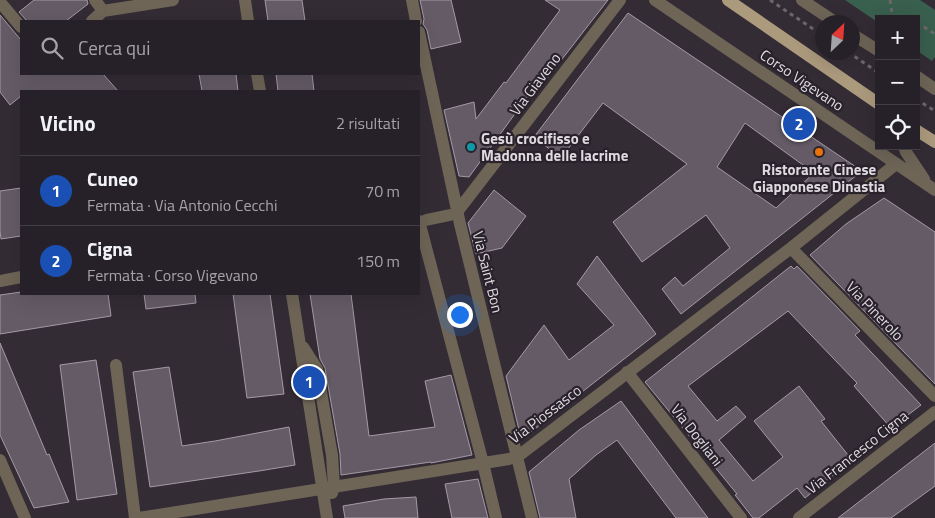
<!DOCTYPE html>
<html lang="it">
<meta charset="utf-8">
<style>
body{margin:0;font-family:"Titillium Web",sans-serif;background:#2e2930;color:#f1f3f6}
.controls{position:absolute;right:15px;top:15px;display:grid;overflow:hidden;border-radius:0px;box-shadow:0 5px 20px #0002}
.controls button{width:45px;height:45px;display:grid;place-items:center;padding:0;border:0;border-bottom:1px solid #423e45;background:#262128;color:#f1f3f6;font:25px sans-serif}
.compass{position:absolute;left:815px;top:15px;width:45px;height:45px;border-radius:50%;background:#262128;box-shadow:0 5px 20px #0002;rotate:25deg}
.you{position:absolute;left:459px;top:314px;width:18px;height:18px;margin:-12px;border:4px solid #fff;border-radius:50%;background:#1a73e8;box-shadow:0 0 0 8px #1a73e833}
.badge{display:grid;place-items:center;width:32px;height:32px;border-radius:50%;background:#0b8043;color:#fff;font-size:16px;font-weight:700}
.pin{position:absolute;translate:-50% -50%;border:2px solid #fff;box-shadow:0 1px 5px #0006}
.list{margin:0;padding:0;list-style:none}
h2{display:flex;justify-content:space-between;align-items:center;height:65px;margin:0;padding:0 20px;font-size:21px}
h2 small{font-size:16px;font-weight:400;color:#a4a3a8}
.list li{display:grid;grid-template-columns:32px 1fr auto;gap:15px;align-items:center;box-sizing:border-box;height:70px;padding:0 20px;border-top:1px solid #423e45}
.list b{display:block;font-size:19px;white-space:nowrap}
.list p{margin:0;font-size:16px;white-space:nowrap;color:#a4a3a8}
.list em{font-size:16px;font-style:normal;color:#a4a3a8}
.icon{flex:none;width:28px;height:28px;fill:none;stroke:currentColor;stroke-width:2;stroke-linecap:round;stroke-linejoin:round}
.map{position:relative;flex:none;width:935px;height:518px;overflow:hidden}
.search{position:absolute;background:#262128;box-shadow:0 5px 20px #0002;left:20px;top:20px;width:400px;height:55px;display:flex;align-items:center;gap:12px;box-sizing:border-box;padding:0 18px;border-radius:0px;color:#a4a3a8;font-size:19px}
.panel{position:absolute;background:#262128;box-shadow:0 5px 20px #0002;left:20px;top:90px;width:400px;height:205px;border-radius:0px}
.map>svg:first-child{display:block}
.green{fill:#395f4e}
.building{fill:#645b66;stroke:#a39aa5;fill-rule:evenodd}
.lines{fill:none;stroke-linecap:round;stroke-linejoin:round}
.path{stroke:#6d666f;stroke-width:3;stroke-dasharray:4 4;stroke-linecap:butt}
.minor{stroke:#6e6557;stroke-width:12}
.major{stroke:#ac9a7d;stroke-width:12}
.culture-dot{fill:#0f9aa8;stroke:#29222b;stroke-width:2}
.food-dot{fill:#e8710a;stroke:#29222b;stroke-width:2}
.labels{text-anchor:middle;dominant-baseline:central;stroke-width:4.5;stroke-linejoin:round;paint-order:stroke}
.street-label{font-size:15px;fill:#dfdae1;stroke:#29222b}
.poi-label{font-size:15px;font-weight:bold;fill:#dfdae1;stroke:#29222b;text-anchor:start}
</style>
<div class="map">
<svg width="935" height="518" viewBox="0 0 935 518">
<rect width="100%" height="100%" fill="#332c35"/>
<path class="green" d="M845,0H920L935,10V57L932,61L916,50V19H879V23Z"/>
<path class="building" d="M34,0H87L88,4L66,21H27L19,12Z
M265,0H302L305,21H268Z
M420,0H451L461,42L431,49L427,30L423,24L424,19Z
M545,0H608L545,81L541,78L469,177L459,176L444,110L474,102L476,119L504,82L506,83L560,10Z
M628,13L862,171L681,314L662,289L675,277L683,286L730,248L706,215L642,262L613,222L687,164L603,103L561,158L534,137ZM745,123L814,173L776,208L717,167Z
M0,15L21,40V74H103L118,91H21V96L10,105L0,92Z
M199,74H236L238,91H202Z
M276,74H312L314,91H278Z
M21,188V236L1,239L0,231V191Z
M494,190L526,216L502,248L476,254L468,223Z
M884,198L935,232V384L810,255L846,224Z
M597,256L656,334L531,432L519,430L506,376L544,325L569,360L614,325L577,284Z
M791,266L794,269L797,266L860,331L855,335L921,405L891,428L854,386L857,383L788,311L688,386L717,421L736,406L746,417L719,440L753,481L783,457L754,421L799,386L825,419L821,421L852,460L805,498L797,488L759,518H753L735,495L737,494L645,382Z
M21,292V294H108L111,316L0,334V295Z
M144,294H195L196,303L146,309Z
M233,294H270L284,394L247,398Z
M310,294H351L369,436L435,427L425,381L451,375L472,455L431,463V462L341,475L340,454L325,368L320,359Z
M0,343L47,455L49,454L69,502L34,508L0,435Z
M96,360L117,494L77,500L60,365Z
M169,367L182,446L215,441L289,427L295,465L259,471L150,487L133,372Z
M621,401L708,518H676L617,440L596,455L569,479L576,518H540L529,472L579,430Z
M935,443V486L891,518H838Z
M478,479L488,518H452L445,484Z
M416,497L418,518H345L343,506L384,499Z"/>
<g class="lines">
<path class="path" d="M770,0L822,35
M890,0L893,19
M916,28L924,27L935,34
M848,52L879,73
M916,99L935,111"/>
<path class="minor" d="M95,0L103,11
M245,0L248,21
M412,0L416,21
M655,0L935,190
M802,0L835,22
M0,2L21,27
M92,21L103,11L173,0
M419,32L460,224L532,518
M852,34L879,51
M257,74L260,91
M916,76L935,89
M904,146L906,152L924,179
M457,212L620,0
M426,220L450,215
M419,221L483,463L496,518
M791,248L935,396
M0,281L21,277
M292,294L327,518
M303,347L317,369L332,455L334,487L332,493
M116,365L135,518
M627,372L741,518
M0,460L25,518
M139,518L509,459L517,457L791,248L896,164
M799,518L935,412"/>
<path class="major" d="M728,0L879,104
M916,130L935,142"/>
</g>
<circle class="culture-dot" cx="471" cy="147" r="5"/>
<circle class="food-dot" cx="819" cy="152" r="5"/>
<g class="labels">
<g class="street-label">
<text transform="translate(802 80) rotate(34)">Corso Vigevano</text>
<text transform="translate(535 84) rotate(-53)">Via Giaveno</text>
<text transform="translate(488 272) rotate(76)">Via Saint Bon</text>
<text transform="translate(875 311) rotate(46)">Via Pinerolo</text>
<text transform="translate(545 414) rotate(-37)">Via Piossasco</text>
<text transform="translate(697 435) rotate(52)">Via Dogliani</text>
<text transform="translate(857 452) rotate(-38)">Via Francesco Cigna</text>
</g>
<g class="poi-label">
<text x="481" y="138">Gesù crocifisso e<tspan x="481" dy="17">Madonna delle lacrime</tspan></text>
<text x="819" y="169" text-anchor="middle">Ristorante Cinese<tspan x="819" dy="17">Giapponese Dinastia</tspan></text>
</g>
</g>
</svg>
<div class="controls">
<button>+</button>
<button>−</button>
<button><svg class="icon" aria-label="locate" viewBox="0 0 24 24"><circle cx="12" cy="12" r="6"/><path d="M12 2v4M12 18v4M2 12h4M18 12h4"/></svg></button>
</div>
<svg class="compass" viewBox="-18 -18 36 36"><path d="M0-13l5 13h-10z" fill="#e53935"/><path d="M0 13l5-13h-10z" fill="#a4a3a8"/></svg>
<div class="you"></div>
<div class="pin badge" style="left:309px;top:382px;background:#1a4fb4">1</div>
<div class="pin badge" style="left:799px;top:124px;background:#1a4fb4">2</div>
<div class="search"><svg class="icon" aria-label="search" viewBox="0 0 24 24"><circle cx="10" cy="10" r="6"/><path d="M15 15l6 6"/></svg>Cerca qui</div>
<section class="panel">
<h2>Vicino<small>2 risultati</small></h2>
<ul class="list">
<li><span class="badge" style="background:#1a4fb4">1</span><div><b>Cuneo</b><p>Fermata · Via Antonio Cecchi</p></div><em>70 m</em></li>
<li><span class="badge" style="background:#1a4fb4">2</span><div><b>Cigna</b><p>Fermata · Corso Vigevano</p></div><em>150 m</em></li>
</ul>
</section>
</div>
